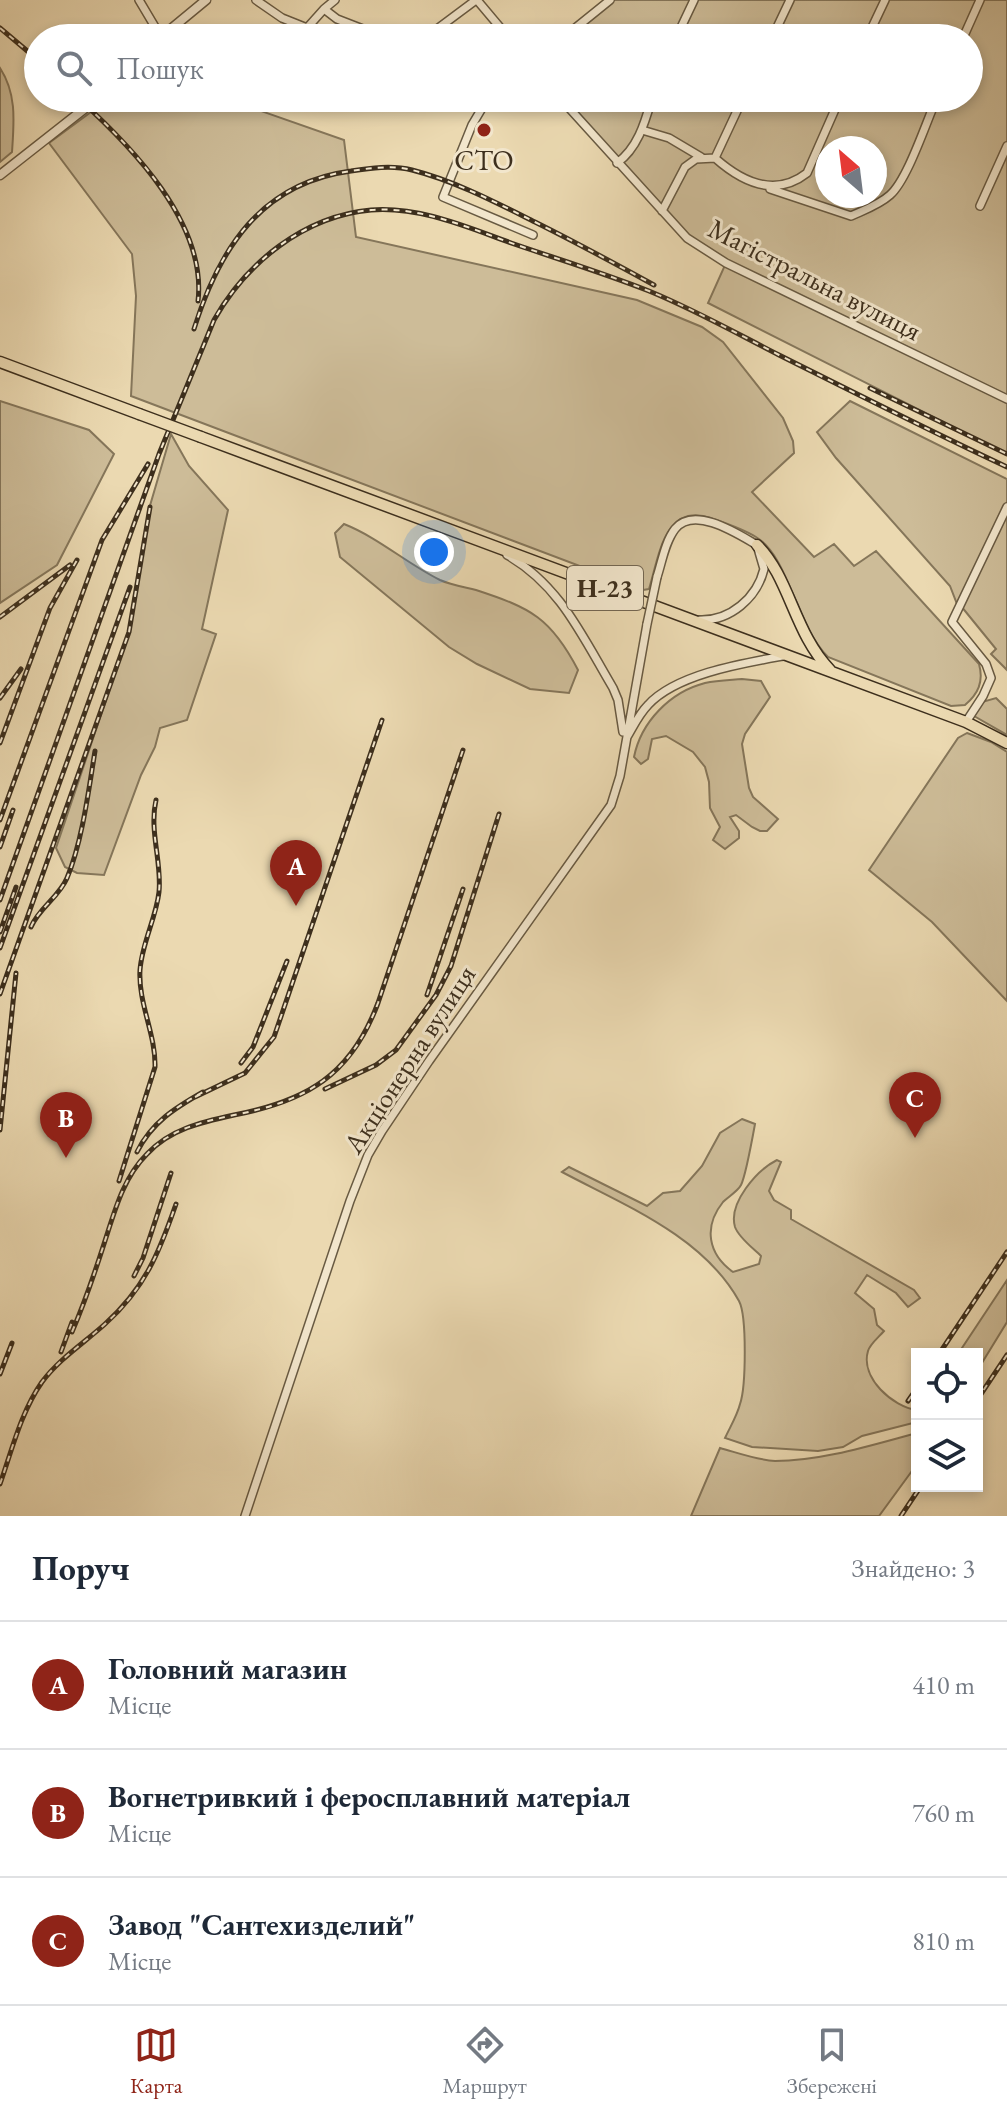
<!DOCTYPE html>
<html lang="uk">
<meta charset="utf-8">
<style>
body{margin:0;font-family:"EB Garamond",serif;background:#f2f2f3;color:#1f2937}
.controls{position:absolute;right:24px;bottom:24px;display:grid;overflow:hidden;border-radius:0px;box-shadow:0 4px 12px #0003}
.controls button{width:72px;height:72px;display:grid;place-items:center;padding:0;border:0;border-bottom:2px solid #e0e1e3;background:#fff;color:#1f2937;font:40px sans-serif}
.compass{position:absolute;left:815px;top:136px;width:72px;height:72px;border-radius:50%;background:#fff;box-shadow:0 4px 12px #0003;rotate:332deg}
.you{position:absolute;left:434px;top:552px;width:28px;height:28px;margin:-20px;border:6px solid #fff;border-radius:50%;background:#1a73e8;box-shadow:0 0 0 12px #1a73e833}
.badge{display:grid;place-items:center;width:52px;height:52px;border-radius:50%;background:#8f2418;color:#fff;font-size:26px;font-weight:700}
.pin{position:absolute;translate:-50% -66px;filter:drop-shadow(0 2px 4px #0008)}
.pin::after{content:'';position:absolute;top:42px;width:28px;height:24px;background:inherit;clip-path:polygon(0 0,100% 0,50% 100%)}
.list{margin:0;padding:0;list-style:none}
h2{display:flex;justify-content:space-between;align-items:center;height:104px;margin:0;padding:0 32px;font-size:34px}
h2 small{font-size:26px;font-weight:400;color:#747a83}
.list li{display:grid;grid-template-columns:52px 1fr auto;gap:24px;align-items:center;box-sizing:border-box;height:128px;padding:0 32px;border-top:2px solid #e0e1e3}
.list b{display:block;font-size:30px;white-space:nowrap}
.list p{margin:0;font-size:26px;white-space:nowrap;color:#747a83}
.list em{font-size:26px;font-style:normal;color:#747a83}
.icon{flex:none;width:44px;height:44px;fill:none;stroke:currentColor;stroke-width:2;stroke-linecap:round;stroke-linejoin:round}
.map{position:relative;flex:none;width:1007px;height:1516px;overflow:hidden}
.search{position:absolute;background:#fff;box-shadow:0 4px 12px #0003;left:24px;right:24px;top:24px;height:88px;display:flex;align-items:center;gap:20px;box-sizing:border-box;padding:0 28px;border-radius:44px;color:#747a83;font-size:30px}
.sheet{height:488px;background:#fff}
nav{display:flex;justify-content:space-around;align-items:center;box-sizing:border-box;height:112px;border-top:2px solid #e0e1e3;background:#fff;font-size:22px;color:#747a83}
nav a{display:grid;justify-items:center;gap:4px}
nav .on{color:#8f2418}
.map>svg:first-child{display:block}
.green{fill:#cdbc98;stroke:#85765a;stroke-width:2;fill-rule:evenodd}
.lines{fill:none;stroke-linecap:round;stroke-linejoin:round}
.minor-casing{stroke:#685a42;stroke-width:10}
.tertiary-casing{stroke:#685a42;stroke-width:11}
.primary-casing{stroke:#3d2f1d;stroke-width:13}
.minor{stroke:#f2e6cc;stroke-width:7}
.tertiary{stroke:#f2e6cc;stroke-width:8}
.primary{stroke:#ebd9b1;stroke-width:10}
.rail-casing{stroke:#3d2f1d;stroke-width:5}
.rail{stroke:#f2e6cc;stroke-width:2;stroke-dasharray:6;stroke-linecap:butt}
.minor-bridge-casing{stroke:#685a42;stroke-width:10;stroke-linecap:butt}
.primary-bridge-casing{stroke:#3d2f1d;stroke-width:13;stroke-linecap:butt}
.minor-bridge{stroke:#f2e6cc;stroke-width:7}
.primary-bridge{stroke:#ebd9b1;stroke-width:10}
.poi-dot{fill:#8f2418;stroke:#f2e6cc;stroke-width:3}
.labels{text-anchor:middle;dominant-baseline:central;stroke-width:6;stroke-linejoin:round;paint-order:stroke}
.shield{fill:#f2e6cc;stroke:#736652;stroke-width:2}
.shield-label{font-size:26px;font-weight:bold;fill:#3d2f1d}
.poi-label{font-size:28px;fill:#3d2f1d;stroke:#f2e6cc}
.street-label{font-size:28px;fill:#3d2f1d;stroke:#f2e6cc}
</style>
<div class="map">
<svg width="1007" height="1516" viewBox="0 0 1007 1516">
<rect width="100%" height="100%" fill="#ebd9b1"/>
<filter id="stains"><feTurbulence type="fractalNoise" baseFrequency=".0025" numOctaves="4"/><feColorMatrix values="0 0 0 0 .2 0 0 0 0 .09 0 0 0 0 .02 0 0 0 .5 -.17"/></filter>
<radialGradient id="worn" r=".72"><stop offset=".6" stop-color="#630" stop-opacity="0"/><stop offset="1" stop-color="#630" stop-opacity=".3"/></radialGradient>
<path class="green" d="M610,0H1007V454L708,303L726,263L687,238L560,98H969V38H563ZM827,148H875V196H827Z
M0,68C17,94 14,122 12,152L0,162Z
M110,98H224L344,140L356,237L637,300L702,327L723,342L783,418L793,441L794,453L752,492L814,557L834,544L854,566L876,551L979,664C984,682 978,694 965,705L951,706L828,657C796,625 789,557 756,537C743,529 725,523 711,518C664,502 659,557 649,589L643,590L131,396L136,296L132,254L49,143Z
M0,401L89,430L114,454L57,565L0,603Z
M850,401L1007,479V503L957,604L950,586L836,458L817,432Z
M171,434L189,466L228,510L202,629L216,634L187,720L160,728L155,747L141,775L104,875L77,873L65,867L56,848L129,632L149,509Z
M1007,507V670L991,654L996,649L961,606Z
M344,524C379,538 406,563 440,580C451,585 464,587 476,590C531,608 551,618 578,670L569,693L530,689L477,664L449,647L340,557L335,533Z
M742,679L761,681L770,697L745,734L742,744L749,788L753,797L778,819L767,831H760L752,827L736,815L730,817L739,831V838L725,849L713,840L720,827L710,808L709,782L705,767L693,752L666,736L652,739L648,759L641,764L634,757C641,722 670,692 705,683C717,680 730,680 742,679Z
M996,698L1007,709V735L974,716L982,702Z
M967,733L991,742L1007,752V1001L932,922L869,870L958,738Z
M742,1119L755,1124C753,1135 745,1177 741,1185C738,1191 728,1197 723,1202C703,1227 708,1254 733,1272L759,1264L761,1256C753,1248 739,1238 735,1227C728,1203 757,1170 777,1160L781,1162L769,1191L774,1200L791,1210V1219L914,1290L920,1298L908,1307L896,1293L867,1275L855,1293L874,1309L877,1325L884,1331C879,1337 870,1344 868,1351C860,1378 893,1407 917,1410V1422L862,1436L843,1447L818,1451L752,1447L725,1438C730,1427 737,1416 740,1404C746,1387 747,1316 739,1301C703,1236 624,1205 562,1172L569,1167L647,1206L663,1193L680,1191L702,1166L720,1133Z
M1007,1280V1322L977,1371V1354H958Z
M917,1433V1464L879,1516H691L720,1448C738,1453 757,1460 775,1461C822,1461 872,1445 917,1433Z"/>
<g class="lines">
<defs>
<path id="minor" d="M139,0L161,37
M256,0L282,18L307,28L324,9L337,19L386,38
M477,0L509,38
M324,9L335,0
M425,38L476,0
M563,38L610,0
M676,38L694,0
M772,38L790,0
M867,38L885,0
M963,38L980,0
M488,98L472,125L443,197L533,235
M560,98L687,238L726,263L1007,399
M642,130L669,138L701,157
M715,158L743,98
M617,163C638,148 645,122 652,98
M770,189L851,216C864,210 879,205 890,195C908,179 926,122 937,98
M980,206L1007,146
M662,211L685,167L696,159L715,158C742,182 775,198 807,173L840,98
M507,555C560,585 582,636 613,688L618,700L623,732
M657,577C662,562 665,542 675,529C694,505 738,534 757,545L764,569C757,598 730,621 700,620
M966,722L983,696L991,678L986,664L952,622L1007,507
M627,737C633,727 639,714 648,705C676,674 744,663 783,656
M245,1516L350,1201L368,1155L382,1131L429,1061L611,805L620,776L647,624"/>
<path id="tertiary" d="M160,38L206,0
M0,175L98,98"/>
<path id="primary" d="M0,362L139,414
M201,437L966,722L1007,743
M757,545C790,578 794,633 830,670"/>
</defs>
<use href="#minor" class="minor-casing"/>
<use href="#tertiary" class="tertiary-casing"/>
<use href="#primary" class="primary-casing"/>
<use href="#minor" class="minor"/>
<use href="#tertiary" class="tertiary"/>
<use href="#primary" class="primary"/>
<defs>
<path id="rail" d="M0,28L38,60
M78,98C131,146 207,223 198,301
M194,329C219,249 261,183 351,171C370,168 392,165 412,170C455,181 495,202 535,222C575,242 614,263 654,285
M870,388L1007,454
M0,617L70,565
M0,698L21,669
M0,743L50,608L77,560
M0,820L102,540L148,464
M0,847L13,810
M0,900L159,454L214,320C246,263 304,216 371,210C422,206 471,229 517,245C561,260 606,274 649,291C693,309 736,333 779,355C855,393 930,431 1007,467
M31,927C39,908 59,897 67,878C82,843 89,788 95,751
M0,932L16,887
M0,948L130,587
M0,994L129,632L150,507
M427,995L463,889
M241,1063L253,1047L287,961
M325,1089L376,1065L396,1050L436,995L451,966L499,814
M195,1097L245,1073L274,1037L382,720
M0,1130L16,973
M137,1152C152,1122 175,1108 203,1092
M119,1181L155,1067C156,1035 138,1003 140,970C142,943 156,918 159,892C162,862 149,831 156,800
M134,1276L143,1258L171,1173
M72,1332C84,1304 94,1275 103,1247C114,1214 122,1179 147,1154C170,1129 202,1122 234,1115C307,1101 351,1075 378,1003L463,750
M61,1352L72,1322
M939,1354L1007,1252
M0,1374L12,1343
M977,1400L1007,1355
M908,1401L917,1388
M0,1484C12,1450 21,1412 42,1382C59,1359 84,1343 105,1324C145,1288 159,1253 176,1204
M901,1516L921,1486"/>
</defs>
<use href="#rail" class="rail-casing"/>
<use href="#rail" class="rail"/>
<defs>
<path id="minor-bridge" d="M647,624L657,577"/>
<path id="primary-bridge" d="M139,414L201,437"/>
</defs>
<use href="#minor-bridge" class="minor-bridge-casing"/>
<use href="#primary-bridge" class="primary-bridge-casing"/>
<use href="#minor-bridge" class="minor-bridge"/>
<use href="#primary-bridge" class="primary-bridge"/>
</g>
<circle class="poi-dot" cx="484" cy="130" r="8"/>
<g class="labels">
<rect class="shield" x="567" y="566" width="76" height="44" rx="6"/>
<g class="shield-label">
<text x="605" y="588">Н-23</text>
</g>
<g class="poi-label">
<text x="484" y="160">СТО</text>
</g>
<g class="street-label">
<text transform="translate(815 279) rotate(27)">Магістральна вулиця</text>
<text transform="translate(409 1059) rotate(-57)">Акціонерна вулиця</text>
</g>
</g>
<rect width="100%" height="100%" filter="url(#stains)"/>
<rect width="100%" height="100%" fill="url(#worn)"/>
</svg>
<div class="controls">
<button><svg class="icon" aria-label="locate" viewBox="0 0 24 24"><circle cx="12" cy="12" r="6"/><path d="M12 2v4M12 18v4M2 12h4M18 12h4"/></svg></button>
<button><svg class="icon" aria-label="layers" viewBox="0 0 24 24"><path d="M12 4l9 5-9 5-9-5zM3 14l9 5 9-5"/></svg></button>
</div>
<svg class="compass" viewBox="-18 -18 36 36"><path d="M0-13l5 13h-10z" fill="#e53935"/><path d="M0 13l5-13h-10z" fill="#747a83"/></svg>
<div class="you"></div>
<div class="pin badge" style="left:296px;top:906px">A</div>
<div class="pin badge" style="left:66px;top:1158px">B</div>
<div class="pin badge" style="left:915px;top:1138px">C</div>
<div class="search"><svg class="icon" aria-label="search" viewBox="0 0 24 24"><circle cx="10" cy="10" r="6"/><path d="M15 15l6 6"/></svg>Пошук</div>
</div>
<section class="sheet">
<h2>Поруч<small>Знайдено: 3</small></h2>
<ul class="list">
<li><span class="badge">A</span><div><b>Головний магазин</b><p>Місце</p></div><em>410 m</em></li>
<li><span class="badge">B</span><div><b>Вогнетривкий і феросплавний матеріал</b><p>Місце</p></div><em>760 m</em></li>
<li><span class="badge">C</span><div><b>Завод &quot;Сантехизделий&quot;</b><p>Місце</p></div><em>810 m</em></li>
</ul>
</section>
<nav>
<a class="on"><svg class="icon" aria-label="map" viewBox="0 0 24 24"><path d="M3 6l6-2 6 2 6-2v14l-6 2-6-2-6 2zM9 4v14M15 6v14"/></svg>Карта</a>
<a><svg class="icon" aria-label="directions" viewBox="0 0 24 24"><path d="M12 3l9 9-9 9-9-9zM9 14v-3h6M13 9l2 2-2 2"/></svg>Маршрут</a>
<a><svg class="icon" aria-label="saved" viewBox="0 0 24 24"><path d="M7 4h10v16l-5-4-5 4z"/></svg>Збережені</a>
</nav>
